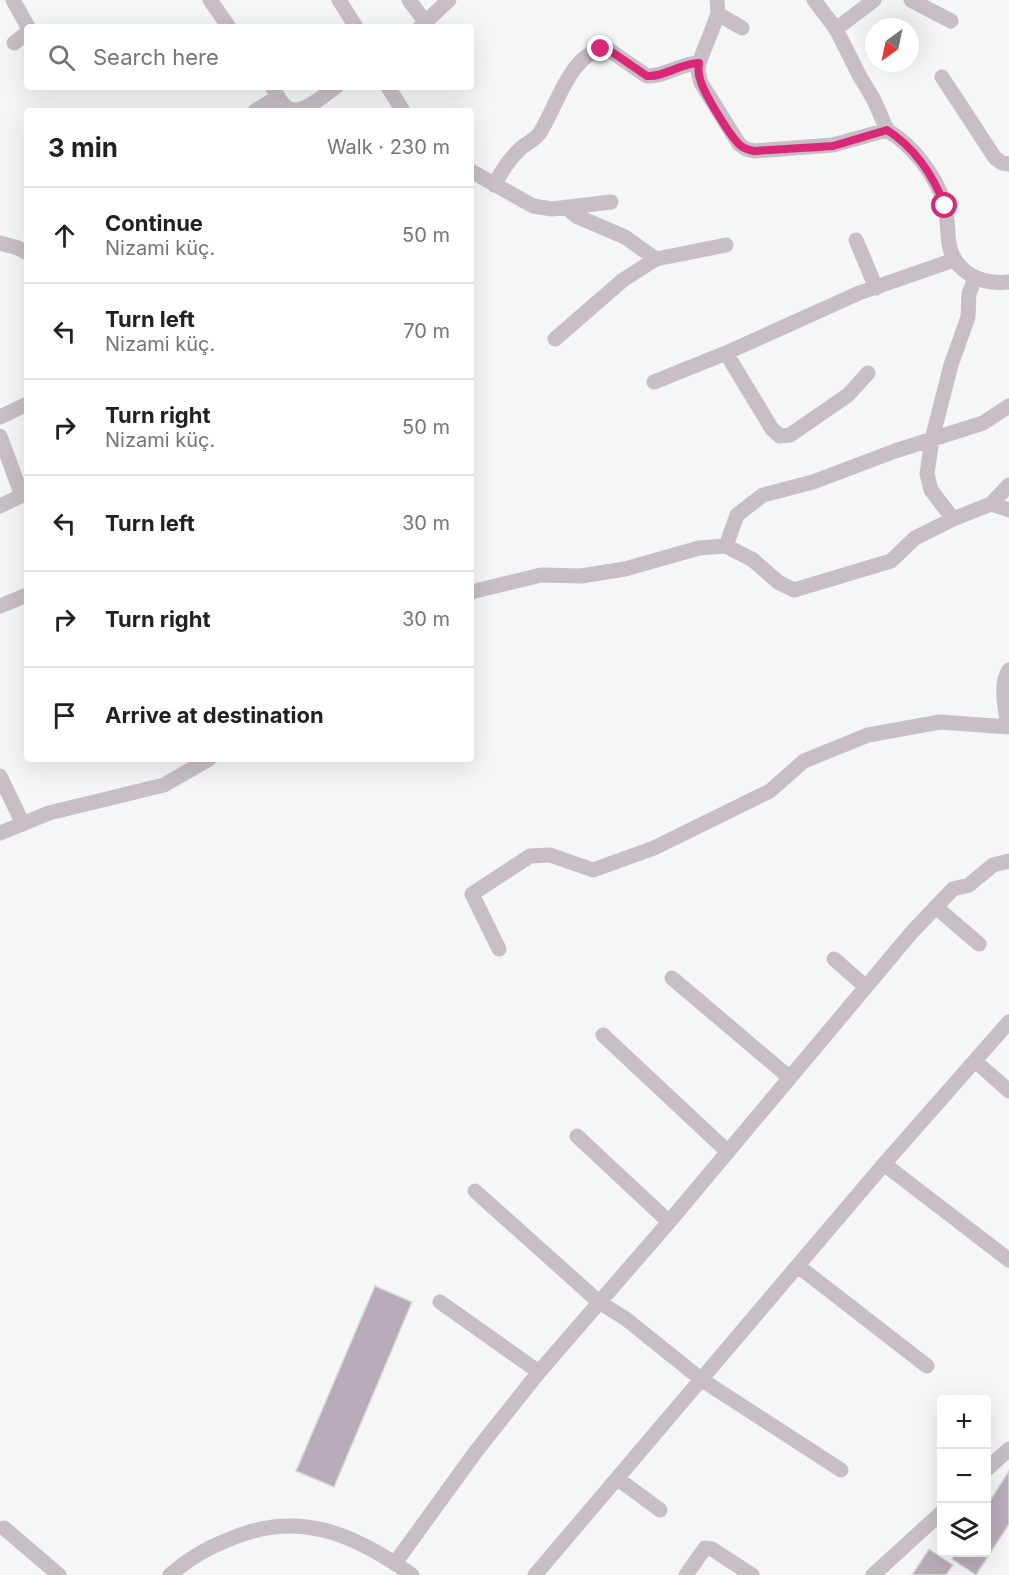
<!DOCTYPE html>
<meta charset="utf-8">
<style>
body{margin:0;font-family:Inter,sans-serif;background:#f6f6f6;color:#202124}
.controls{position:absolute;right:18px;bottom:18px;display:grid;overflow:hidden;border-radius:6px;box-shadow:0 6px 24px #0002}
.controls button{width:54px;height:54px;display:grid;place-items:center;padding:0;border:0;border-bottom:2px solid #e0e0e0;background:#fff;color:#202124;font:30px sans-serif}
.compass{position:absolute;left:865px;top:18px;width:54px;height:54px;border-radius:50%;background:#fff;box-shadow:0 6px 24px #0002;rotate:213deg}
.stop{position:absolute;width:18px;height:18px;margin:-14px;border:4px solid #db2777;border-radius:50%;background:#fff}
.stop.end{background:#db2777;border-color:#fff;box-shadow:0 2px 6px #0008}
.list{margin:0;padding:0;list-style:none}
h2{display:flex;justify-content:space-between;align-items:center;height:78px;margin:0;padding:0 24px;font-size:26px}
h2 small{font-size:20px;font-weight:400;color:#757577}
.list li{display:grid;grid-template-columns:39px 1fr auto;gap:18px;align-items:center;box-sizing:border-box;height:96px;padding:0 24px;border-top:2px solid #e0e0e0}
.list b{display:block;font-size:22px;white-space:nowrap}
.list p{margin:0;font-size:20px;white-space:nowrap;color:#757577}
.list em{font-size:20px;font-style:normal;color:#757577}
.icon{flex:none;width:33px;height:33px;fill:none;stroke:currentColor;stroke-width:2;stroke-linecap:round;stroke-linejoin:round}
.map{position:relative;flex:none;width:1009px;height:1575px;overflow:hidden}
.search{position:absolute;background:#fff;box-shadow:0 6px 24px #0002;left:24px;top:24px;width:450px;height:66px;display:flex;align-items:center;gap:15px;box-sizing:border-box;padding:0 21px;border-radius:6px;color:#757577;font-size:22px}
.panel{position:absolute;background:#fff;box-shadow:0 6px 24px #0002;left:24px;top:108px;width:450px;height:654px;border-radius:6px}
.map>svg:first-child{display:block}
.building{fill:#b9acb9;stroke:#d7d9d8;stroke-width:1.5}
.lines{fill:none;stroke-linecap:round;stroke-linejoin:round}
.minor{stroke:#c7bec6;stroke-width:15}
.route{stroke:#db2777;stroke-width:8}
</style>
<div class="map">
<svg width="1009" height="1575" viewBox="0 0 1009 1575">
<rect width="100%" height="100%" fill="#f4f7f6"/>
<path class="building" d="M375,1286L412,1302L334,1487L296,1471Z
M1009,1471V1524L976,1575L952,1559L956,1552H987V1505Z
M929,1549L953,1565L946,1575H912Z"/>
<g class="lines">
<path class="minor" d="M13,0L28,27
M210,0L229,27
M339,0L356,27
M409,0L426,23
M717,0L718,14L699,63L698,71L701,83L739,144L746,149L754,151L833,145L887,130C913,146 934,173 944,202C948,215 947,230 949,244C955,273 981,285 1009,282
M814,0L836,29L859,75L874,100L887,130
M911,0L951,21
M718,14L742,28
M420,27L449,0
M836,29L874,0
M14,43L27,33
M942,77L995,158L1002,163L1009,164
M272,87C276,93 280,102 286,107C300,118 324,95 336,87
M388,87L403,111
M255,111L278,97
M471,171L533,206L552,209L611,202
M494,185C502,171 509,159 521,148C527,143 534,140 539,134C556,110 571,46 609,50L647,76C665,77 681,63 699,63
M566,207L576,216L625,237L656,259
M856,240L876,288
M0,243L18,248L27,253
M555,339L623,280L656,259L726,245
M726,353L772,429L780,436L790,435L848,395L868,373
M654,382L726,353L859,293L954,260
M0,417L27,404
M0,436L22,496
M991,504L1009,485
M0,506L27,493
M953,519L931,490L927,474L932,439L951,365L968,317L969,294L975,278
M726,546L737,515L763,495L813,482L895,451L983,423L1009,406
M471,592L541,575L581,576L625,569L699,548L726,546L753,560L778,582L794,590L891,561L915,538L953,519L991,504L1009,510
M0,606L27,595
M1008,727C1006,710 999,685 1009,670
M0,776L23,824
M0,833L49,813L164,785L209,759
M937,908L979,944
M499,949L472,894L530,856L550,855L593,870L654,848L770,791L804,761L868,735L940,722L1009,727
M834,959L866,987
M672,978L790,1078
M603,1035L728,1152
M975,1061L1009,1091
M577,1136L669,1222
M884,1164L1009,1260
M475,1191L599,1302L626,1319L702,1380L841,1470
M798,1266L927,1366
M440,1302L539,1372
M986,1470L1009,1449
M618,1479L660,1510
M4,1528L59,1575
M395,1563L477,1450L539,1372L669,1222L912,932L953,889L969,885L993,865L1009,861
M170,1575C186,1561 205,1549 225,1541C296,1509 352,1532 412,1575
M535,1575L884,1164L1009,1022
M686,1575L705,1548L712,1549L752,1575
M873,1575L942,1512"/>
</g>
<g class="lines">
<path class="route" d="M601,49L609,50L647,76C665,77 681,63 699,63C698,69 698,75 701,82C705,95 731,138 741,146C745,149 749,150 754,151L833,146L887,130C915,148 933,175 945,206"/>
</g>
</svg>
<div class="controls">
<button>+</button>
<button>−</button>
<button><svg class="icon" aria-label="layers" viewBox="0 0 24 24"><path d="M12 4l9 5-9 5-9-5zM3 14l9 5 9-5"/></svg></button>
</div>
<svg class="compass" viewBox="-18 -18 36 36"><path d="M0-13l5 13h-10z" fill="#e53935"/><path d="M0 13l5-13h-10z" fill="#757577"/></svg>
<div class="stop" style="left:945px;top:206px"></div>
<div class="stop end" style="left:601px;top:49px"></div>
<div class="search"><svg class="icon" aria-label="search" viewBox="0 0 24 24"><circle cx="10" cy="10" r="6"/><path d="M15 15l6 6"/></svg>Search here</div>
<section class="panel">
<h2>3 min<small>Walk · 230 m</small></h2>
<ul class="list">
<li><svg class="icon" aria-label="ahead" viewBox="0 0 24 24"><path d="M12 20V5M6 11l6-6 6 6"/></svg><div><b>Continue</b><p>Nizami küç.</p></div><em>50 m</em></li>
<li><svg class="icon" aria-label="left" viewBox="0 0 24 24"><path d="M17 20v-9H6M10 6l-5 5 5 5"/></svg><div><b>Turn left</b><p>Nizami küç.</p></div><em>70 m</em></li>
<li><svg class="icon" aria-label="right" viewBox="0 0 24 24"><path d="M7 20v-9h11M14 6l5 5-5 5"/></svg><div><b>Turn right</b><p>Nizami küç.</p></div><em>50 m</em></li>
<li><svg class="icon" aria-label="left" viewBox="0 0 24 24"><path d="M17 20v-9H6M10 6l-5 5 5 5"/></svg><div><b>Turn left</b></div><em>30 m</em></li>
<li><svg class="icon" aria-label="right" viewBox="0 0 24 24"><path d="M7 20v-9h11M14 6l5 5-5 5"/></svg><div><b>Turn right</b></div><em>30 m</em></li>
<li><svg class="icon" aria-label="arrive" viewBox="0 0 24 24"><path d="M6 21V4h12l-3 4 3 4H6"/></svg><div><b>Arrive at destination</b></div></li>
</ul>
</section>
</div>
